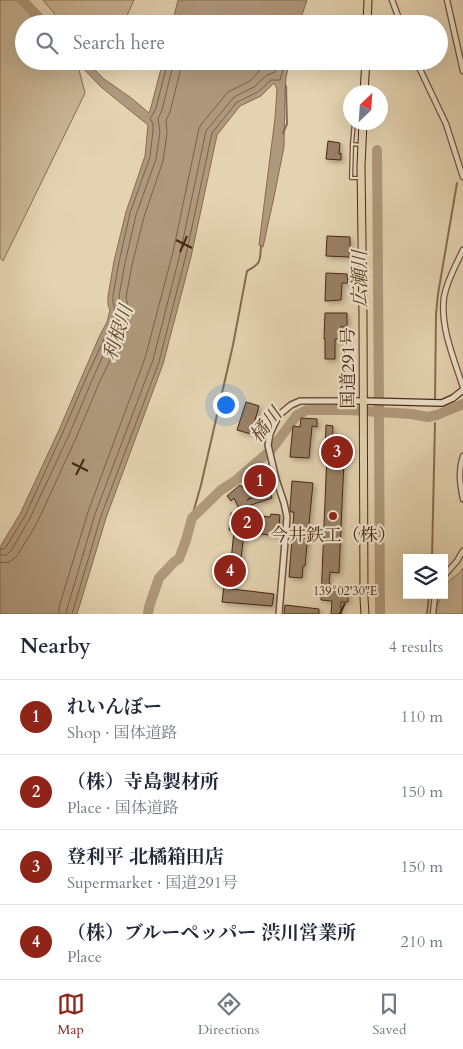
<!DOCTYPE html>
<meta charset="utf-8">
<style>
body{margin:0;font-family:Cardo,"Noto Serif JP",serif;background:#f2f2f3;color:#1f2937}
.controls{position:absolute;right:15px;bottom:15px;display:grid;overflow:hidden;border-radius:0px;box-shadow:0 5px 20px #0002}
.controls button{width:45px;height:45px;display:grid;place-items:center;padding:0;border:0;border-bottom:1px solid #e0e1e3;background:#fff;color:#1f2937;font:25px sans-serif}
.compass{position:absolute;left:343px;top:85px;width:45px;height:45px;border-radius:50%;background:#fff;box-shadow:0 5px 20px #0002;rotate:25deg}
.you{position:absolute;left:225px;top:404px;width:18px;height:18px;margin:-12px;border:4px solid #fff;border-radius:50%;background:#1a73e8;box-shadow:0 0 0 8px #1a73e833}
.badge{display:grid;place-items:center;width:32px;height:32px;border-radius:50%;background:#8f2418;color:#fff;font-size:16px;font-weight:700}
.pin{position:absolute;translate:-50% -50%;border:2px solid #fff;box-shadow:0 1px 5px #0006}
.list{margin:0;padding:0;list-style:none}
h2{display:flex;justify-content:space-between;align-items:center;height:65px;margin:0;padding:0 20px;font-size:21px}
h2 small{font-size:16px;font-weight:400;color:#747a83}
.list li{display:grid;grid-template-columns:32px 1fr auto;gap:15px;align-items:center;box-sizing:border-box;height:75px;padding:0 20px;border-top:1px solid #e0e1e3}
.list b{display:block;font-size:19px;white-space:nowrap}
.list p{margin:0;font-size:16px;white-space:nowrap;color:#747a83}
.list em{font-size:16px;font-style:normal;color:#747a83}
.icon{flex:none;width:28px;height:28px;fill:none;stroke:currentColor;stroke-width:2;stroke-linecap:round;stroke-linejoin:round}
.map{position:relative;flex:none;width:463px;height:614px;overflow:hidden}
.search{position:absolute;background:#fff;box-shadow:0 5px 20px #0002;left:15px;right:15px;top:15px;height:55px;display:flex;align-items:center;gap:12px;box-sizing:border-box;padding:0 18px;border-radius:28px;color:#747a83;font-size:19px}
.sheet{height:365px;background:#fff}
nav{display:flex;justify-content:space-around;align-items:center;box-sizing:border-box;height:70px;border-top:1px solid #e0e1e3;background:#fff;font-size:14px;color:#747a83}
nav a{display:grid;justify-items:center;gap:2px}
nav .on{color:#8f2418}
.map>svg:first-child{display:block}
.green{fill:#c9b696;stroke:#886e55}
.water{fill:#af997c;stroke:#866b52}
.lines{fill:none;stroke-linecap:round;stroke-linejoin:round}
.shore{stroke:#7c6048;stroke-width:1}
.stream{stroke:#866b52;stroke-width:2}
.river{stroke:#af997c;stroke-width:10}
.building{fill:#998066;stroke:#482714;filter:url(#shadow)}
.service-casing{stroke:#6f523b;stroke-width:4.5}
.minor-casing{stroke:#6f523b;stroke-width:7}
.tertiary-casing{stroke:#6f523b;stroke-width:8}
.secondary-casing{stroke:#482714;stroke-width:8}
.trunk-casing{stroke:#482714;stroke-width:9}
.service{stroke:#ede2cc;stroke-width:2}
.minor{stroke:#ede2cc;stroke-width:4.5}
.tertiary{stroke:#ede2cc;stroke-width:5}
.secondary{stroke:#ede2cc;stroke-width:5.5}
.trunk{stroke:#e4d3b1;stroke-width:7}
.ticks{fill:none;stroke:#482714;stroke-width:2}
.poi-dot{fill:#8f2418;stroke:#ede2cc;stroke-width:2}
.labels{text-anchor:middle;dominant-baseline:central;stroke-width:4.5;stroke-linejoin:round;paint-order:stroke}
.street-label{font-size:18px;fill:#482714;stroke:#ede2cc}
.poi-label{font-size:18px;fill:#482714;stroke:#ede2cc}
.water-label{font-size:19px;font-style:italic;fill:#62442e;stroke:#ede2cc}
.ticks-label{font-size:12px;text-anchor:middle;fill:#482714;stroke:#ede2cc;stroke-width:4.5;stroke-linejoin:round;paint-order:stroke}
</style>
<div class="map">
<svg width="463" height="614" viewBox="0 0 463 614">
<defs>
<filter id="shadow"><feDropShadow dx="2.5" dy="2.5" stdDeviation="2.5" flood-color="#0004"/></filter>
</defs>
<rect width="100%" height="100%" fill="#e4d3b1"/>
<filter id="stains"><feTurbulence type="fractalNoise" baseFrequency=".004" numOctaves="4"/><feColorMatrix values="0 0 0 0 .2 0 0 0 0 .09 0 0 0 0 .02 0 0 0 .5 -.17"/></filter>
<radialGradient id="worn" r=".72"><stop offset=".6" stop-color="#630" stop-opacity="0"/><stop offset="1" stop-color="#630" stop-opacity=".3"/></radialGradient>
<path class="green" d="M0,0H17L39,24H24V61H73L78,66L85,93L3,261L0,257Z
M43,0H134L123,24H63Z
M463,568V614H435L436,608L442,595H444C445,577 457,579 463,568Z"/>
<path class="water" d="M178,0H307L299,24H172Z
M76,61H86L104,79L130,97L149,113L151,107L163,61H290L286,77L285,92L284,147L274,197L263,247L259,245L275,118L277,89L274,83L261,96L240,106L217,135L191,257L163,364L106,518L77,614H0V547L20,514L59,430L83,374L100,335L107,322L110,310L108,305V296L114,261L126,212L145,156L148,125L101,87Z"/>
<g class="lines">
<path class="shore" d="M0,549H4L6,547L25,516L63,432L87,376L105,337L112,324L115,310L113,303V296L119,262L130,213L150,157L153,131V124L150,118L153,114L156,108L168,61
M0,555H6L11,551L30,518L69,435L93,378L110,340L118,326L121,311L119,296L125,263L136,215L156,159L160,132L158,119L162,110L174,61
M0,563L9,562L17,556L37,523L76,438L100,381L125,329L129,312L126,297L132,265L144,217L163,161L167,133L166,120L170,112L181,68L182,61
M59,614V607L88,512L145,358L173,252L199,128L203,122L228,92L250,81L261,69L269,65L271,61
M66,614L67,609L95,514L153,360L180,254L206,131L234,97L254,87L267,75L275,72L278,61
M72,614L101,516L159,362L186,255L212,133L237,102L258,92L271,80H280L285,61"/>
<path class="stream" d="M283,133L287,124L286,86
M435,401L436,314L438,294L457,183
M191,520L201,485L233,345L247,271C261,264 260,261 261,246
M432,558L435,423
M427,614L429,595"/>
<path class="river" d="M22,0L45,24
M377,150L379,408
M379,418L380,614
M148,614L149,607L159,578L174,562L179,559L186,540L192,518L221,490L235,481L271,450L297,415L307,410H348L411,414L428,417L437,415L463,404"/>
</g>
<path class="building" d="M328,141L340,143L339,154L341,153V160L326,159Z
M327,236L350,237V257L326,256Z
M326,273L347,274L348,283H342L341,300L325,301Z
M325,313H347V326L341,327L340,339H335V359H325V339H324Z
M246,402L259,406L251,434L237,430Z
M301,418L317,419V427L312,426L309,458L290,457L293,426L300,427Z
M326,425L333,426L332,446L340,447L339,460L344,461L339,573L330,572L329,584H331V588L348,590V602H341V614H331L332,601L321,600L327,453L325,452Z
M260,471L269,483L247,500L270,491L272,498L239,509L234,498L231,501L227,496L240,485L242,487L252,480L250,478Z
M292,481L313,483L305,566H303L302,578L289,577L294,512H290V509Z
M231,513L270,517L271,514L280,515L278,536L244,532L241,559H238L236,580H233L232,589L274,594L272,606L222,602L224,586H222L225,560L231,561L234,531L229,530Z
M285,605L319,609V614H284Z"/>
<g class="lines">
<defs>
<path id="service" d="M354,122L352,144L361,145
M352,144L351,178H360"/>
<path id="minor" d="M392,0L401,24
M447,0L463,71
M416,61L446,124L463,177
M463,250C456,265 447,280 444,297C440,327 454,359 463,387
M463,456C458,471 460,484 463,499
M444,576L457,561L463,551
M433,614L435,595"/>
<path id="tertiary" d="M279,614L287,517L284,503L276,479L268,445L270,434L274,425L279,415L291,405L300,401H363"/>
<path id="secondary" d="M363,401L442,403L453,398L463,390"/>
<path id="trunk" d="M367,24L368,0
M364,92L366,61
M363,122L361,166L363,317L364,598L365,614"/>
</defs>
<use href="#service" class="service-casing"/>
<use href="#minor" class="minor-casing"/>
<use href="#tertiary" class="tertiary-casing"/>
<use href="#secondary" class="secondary-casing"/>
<use href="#trunk" class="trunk-casing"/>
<use href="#service" class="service"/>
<use href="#minor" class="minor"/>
<use href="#tertiary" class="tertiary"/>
<use href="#secondary" class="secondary"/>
<use href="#trunk" class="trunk"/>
</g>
<path class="ticks" d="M176,240L192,248M180,252L187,236M72,463L88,471M76,475L84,459M340,614L345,603"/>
<circle class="poi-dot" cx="333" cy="516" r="5"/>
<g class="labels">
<g class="street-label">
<text transform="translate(348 368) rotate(-90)">国道291号</text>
</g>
<g class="poi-label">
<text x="333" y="535">今井鉄工（株）</text>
</g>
<g class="water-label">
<text transform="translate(360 279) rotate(-90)">広瀬川</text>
<text transform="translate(118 333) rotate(-72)">利根川</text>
<text transform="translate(266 425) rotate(-50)">橘川</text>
</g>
</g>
<g class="ticks-label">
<text x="345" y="595">139°02'30"E</text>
</g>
<rect width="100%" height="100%" filter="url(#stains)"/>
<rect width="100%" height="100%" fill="url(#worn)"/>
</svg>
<div class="controls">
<button><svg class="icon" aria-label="layers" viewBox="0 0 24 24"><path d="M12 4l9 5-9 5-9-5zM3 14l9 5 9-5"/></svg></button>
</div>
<svg class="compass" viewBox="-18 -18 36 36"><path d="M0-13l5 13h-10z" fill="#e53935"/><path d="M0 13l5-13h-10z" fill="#747a83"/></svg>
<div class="you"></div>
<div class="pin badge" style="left:260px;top:481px">1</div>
<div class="pin badge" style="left:247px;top:523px">2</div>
<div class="pin badge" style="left:337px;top:452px">3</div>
<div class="pin badge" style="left:230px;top:571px">4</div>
<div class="search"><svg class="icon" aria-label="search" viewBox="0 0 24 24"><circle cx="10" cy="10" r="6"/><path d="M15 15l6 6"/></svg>Search here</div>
</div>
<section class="sheet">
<h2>Nearby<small>4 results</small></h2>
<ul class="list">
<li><span class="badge">1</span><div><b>れいんぼー</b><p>Shop · 国体道路</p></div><em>110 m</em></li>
<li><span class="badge">2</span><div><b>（株）寺島製材所</b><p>Place · 国体道路</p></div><em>150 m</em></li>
<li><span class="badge">3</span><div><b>登利平 北橘箱田店</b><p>Supermarket · 国道291号</p></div><em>150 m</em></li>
<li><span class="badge">4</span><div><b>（株）ブルーペッパー 渋川営業所</b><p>Place</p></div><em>210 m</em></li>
</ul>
</section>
<nav>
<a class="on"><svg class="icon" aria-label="map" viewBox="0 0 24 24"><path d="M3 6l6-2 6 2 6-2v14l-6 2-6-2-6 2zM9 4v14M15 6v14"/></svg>Map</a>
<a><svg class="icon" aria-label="directions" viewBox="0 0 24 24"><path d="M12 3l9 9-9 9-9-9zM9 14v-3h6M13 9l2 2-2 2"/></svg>Directions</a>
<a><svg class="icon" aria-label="saved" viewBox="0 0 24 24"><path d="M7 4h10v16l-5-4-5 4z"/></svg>Saved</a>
</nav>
